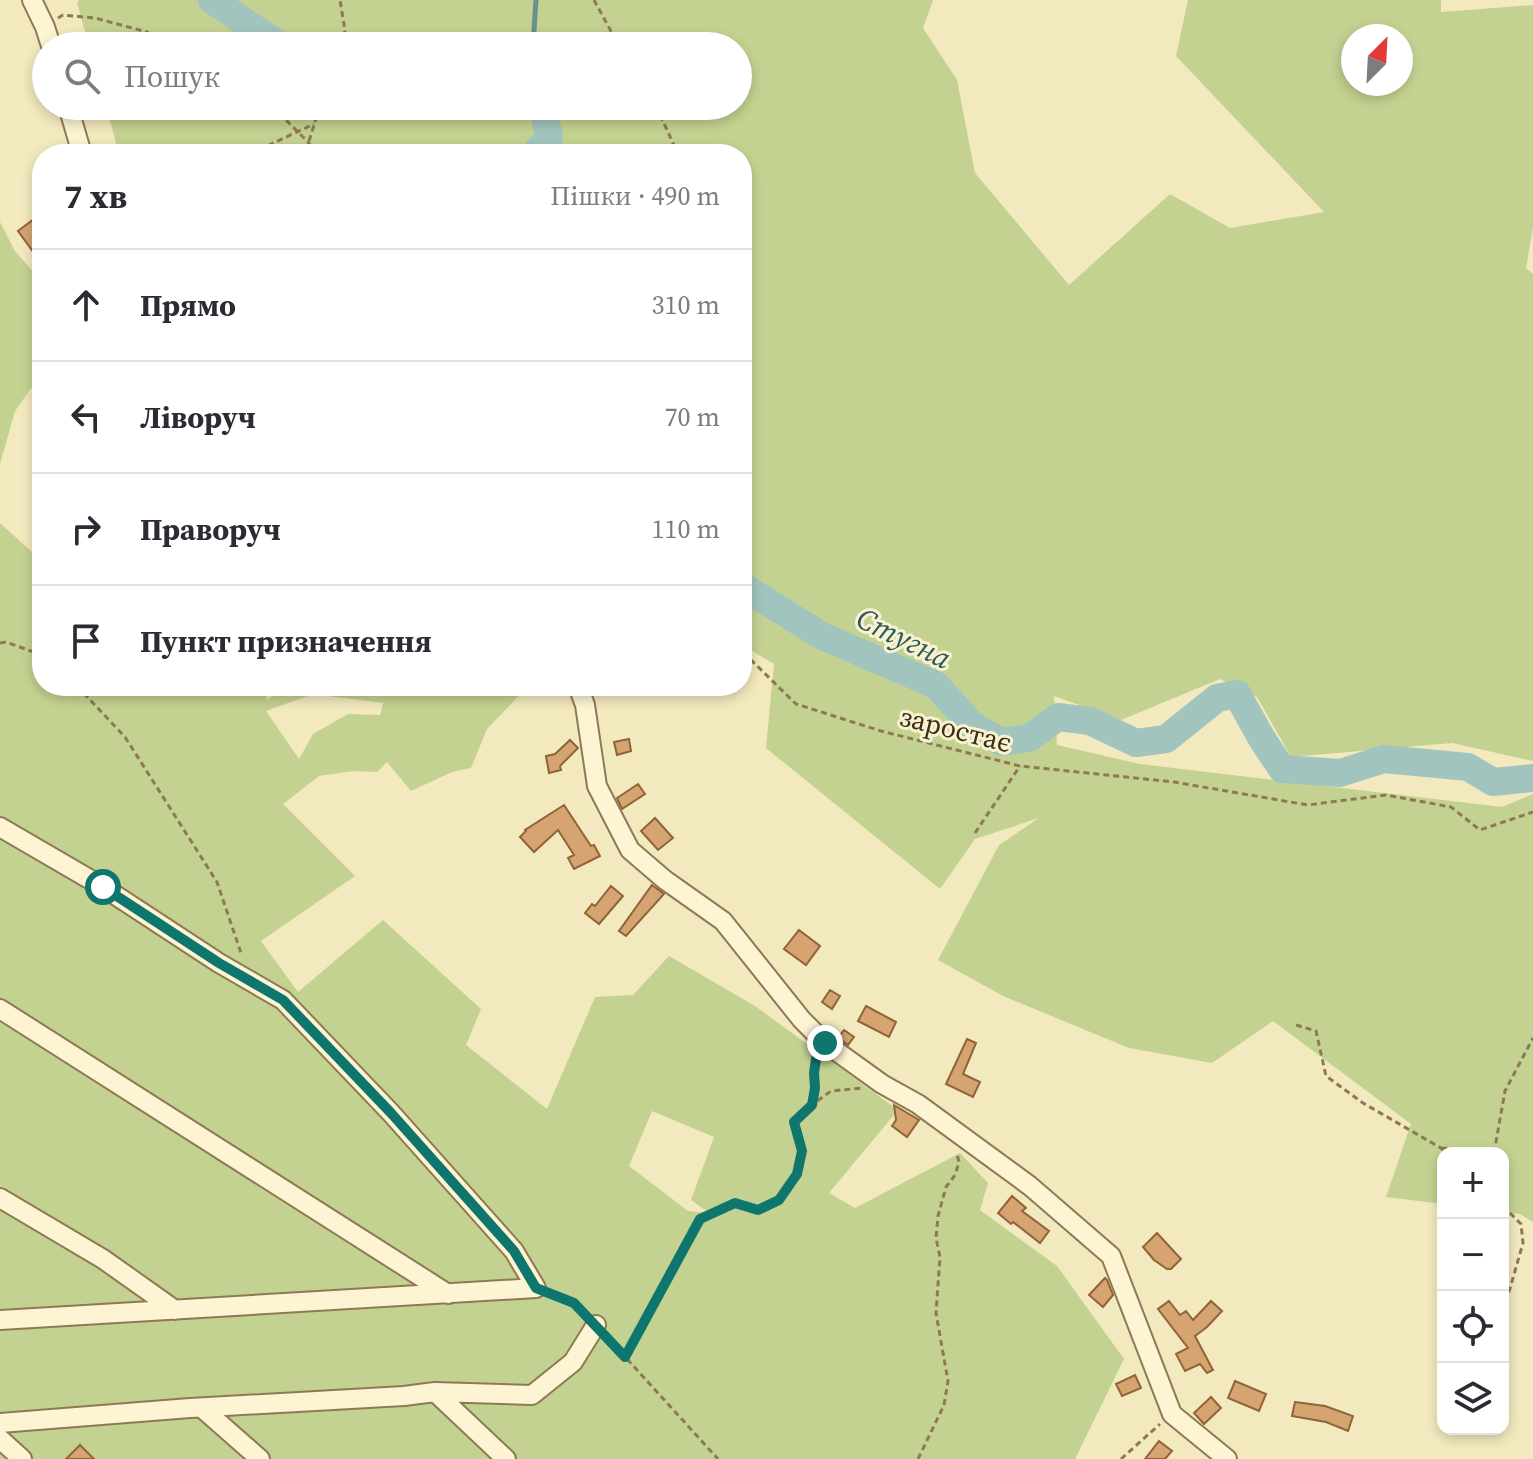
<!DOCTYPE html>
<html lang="uk">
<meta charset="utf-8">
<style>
body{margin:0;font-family:"Source Serif 4",serif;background:#f2f2f3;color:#2b2b33}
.controls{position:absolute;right:24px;bottom:24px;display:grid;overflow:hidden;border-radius:16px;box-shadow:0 4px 12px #0003}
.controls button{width:72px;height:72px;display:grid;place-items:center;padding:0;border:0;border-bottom:2px solid #e1e1e2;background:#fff;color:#2b2b33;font:40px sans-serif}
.compass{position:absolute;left:1341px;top:24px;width:72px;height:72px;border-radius:50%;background:#fff;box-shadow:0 4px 12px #0003;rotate:24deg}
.stop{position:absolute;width:24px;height:24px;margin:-18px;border:6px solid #0f766e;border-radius:50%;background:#fff}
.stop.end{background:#0f766e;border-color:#fff;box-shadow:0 2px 8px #0008}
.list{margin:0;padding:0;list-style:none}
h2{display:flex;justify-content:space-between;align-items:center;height:104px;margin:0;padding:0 32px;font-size:34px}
h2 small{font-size:26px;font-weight:400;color:#7c7c81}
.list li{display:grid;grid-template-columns:52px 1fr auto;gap:24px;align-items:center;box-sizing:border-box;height:112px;padding:0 32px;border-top:2px solid #e1e1e2}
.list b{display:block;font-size:30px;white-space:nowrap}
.list em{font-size:26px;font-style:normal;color:#7c7c81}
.icon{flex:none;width:44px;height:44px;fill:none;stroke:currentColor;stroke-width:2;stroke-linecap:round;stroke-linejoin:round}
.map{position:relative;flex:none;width:1533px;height:1459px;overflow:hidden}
.search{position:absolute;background:#fff;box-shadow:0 4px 12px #0003;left:32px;top:32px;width:720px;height:88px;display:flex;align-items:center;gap:20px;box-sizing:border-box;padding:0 28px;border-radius:44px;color:#7c7c81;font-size:30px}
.panel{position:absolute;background:#fff;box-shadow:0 4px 12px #0003;left:32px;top:144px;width:720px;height:552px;border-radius:32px}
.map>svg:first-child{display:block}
.green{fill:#c4d291;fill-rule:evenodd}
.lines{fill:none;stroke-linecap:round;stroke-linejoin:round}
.stream{stroke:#68938d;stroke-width:5}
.river{stroke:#a2c4be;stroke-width:28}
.building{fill:#d6a470;stroke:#906338;stroke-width:2}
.minor-casing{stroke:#8e7955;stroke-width:22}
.path{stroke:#8e7955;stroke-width:3;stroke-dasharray:6 4;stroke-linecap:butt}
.minor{stroke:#fdf4d3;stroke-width:18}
.route{stroke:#0f766e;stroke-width:10}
.labels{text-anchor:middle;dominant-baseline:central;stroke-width:6;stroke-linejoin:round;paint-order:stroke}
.street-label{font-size:28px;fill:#3b2e1b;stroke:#f9f1cf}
.water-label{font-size:30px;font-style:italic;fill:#285b5d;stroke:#f9f1cf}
</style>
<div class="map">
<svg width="1533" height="1459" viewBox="0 0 1533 1459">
<rect width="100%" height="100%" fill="#f3e9be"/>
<path class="green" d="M79,0H933L923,28L957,80L975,173L1069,285L1170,194L1230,228L1324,212L1176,56L1188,0H1441V12L1533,5V227L1526,268L1533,274V761L1452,743L1291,757L1257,697L1220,679L1121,720L1054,696L1057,745L1140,764L1502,807L1533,794V1222L1520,1214L1503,1212V1153H1443V1204L1386,1197L1411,1124L1273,1021L1212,1063L1129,1048L1003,996L938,960L999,845L1039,818L975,839L940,889L766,748L774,664L742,645V154H119L106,106H738V46H89L77,3ZM1353,36H1401V84H1353Z
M0,222L15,251L37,276H42V373L15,411L0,464Z
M0,523L32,552L42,539V686H266L267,700L287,686H464L479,696L482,686H528L487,729L471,768L452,772L411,791L387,762L377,772L353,771L319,776L283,804L355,876L261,941L298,992L383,920L481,1009L466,1045L547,1109L595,997L633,995L669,956L755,1006L898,1110L829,1193L855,1208L960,1153L988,1183L980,1210L1057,1266L1124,1359L1075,1459H0ZM313,694L383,703L380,715L348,714L313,734L299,759L266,711ZM652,1111L714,1137L691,1200L709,1213L688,1211L629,1166Z"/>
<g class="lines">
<path class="stream" d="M533,46L536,0"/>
<path class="river" d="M212,0L281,46
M535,154L549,138L543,109L539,106
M742,586L822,636L936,685L972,725L1001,742L1029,738L1058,717L1090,721L1136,743L1166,739L1217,698L1237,694L1262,739L1282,769L1340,773L1384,759L1468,767L1493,782L1533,778"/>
</g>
<path class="building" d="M42,213V264L18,231Z
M629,739L631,751L617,755L614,742Z
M570,740L578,748L560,766L561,770L549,773L546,756L555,754Z
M638,784L645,794L622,809L617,798Z
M564,805L591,846L594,845L600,856L574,869L568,858L574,855L558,830L534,852L520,837L526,831L525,830Z
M655,818L673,838L658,850L641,831Z
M652,885L664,894L626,936L619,931Z
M611,886L623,896L599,924L585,913L592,904L595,906Z
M799,930L820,946L806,965L784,949Z
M830,990L840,996L832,1009L822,1002Z
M866,1006L896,1022L889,1037L858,1021Z
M844,1030L854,1037L848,1045L838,1038Z
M967,1039L976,1043L963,1074L980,1082L973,1097L946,1084Z
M894,1105L919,1120L907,1137L892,1126L896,1120Z
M1012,1196L1026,1208L1022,1211L1049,1231L1040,1243L1013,1222L1011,1224L998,1213Z
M1157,1233L1181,1259L1171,1269H1167L1154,1260L1143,1247Z
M1105,1278L1107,1280L1113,1295L1103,1307L1089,1295Z
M1169,1301L1180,1315L1186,1311L1193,1320L1211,1301L1222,1311L1207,1327L1195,1336L1213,1370L1207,1373L1200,1364L1185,1371L1176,1354L1188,1348L1158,1309Z
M1135,1375L1141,1388L1122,1396L1116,1384Z
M1235,1381L1266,1394L1259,1411L1228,1398Z
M1211,1397L1221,1408L1204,1424L1194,1413Z
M1295,1402L1325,1406L1353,1416L1348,1431L1326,1422L1292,1416Z
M1159,1441L1172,1451L1165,1459H1145Z
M80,1445L94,1459H66Z"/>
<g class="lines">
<defs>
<path id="minor" d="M32,0L45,27L51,46
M68,106L82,154
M578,686L585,705L597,786L630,850L665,880L723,921L802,1020L825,1043L882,1084L918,1104L1030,1186L1111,1256L1172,1414L1227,1459
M0,827L103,887L219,963L283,1000L391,1113L514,1251L536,1288L0,1320
M0,1009L448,1294
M0,1198L103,1259L175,1310
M435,1392L506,1459
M202,1408L260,1459
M0,1423L190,1408L404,1396L435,1392L532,1395L573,1362L596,1325
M0,1439L22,1459"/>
</defs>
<use href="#minor" class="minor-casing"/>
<path class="path" d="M594,0L619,46
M58,18L63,15L95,18L147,32L169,46
M340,46L345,31L340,0
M272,106L308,142L316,154
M656,106L678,154
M309,141L320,106
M250,154L314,124
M0,643L6,642L42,655
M742,654L750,659L796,704L881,731L1020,766L1174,782L1308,805L1386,795L1451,807L1480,830L1533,812
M77,686L125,737L217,882L242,956
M975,833L1020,766
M1296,1025L1316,1031L1326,1076L1363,1103L1441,1148L1447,1153
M812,1105C815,1089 812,1072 817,1057
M1441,1148L1493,1150
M1494,1153L1505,1091L1533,1038
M1503,1206L1521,1224L1523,1243L1503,1313
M551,1294L574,1303L585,1314
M607,1337L718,1459
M625,1357L700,1219L735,1203L758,1210L779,1200L797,1174L802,1151L794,1122L806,1109L831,1091L862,1088
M918,1459L944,1405L948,1381L936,1313L940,1257L936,1238L938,1216L946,1187L955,1175L959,1162L957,1154
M1121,1459L1160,1424"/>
<use href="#minor" class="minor"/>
</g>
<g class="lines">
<path class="route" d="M103,887L219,963L283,1000L391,1113L514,1251L536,1288L574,1303L625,1357L700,1219L735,1203L758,1210L779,1200L797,1174L802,1151L794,1122L812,1105L815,1088L814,1073L816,1059L825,1043"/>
</g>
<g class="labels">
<g class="street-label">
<text transform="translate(956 729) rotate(14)">заростає</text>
</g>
<g class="water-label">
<text transform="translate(904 638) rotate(26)">Стугна</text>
</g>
</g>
</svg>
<div class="controls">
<button>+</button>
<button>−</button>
<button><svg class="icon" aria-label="locate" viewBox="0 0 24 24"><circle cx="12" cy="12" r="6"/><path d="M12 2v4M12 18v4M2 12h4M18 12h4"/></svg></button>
<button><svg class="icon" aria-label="layers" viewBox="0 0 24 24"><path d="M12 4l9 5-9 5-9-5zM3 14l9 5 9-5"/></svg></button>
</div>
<svg class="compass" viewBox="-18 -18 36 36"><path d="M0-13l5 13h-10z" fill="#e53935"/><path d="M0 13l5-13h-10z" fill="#7c7c81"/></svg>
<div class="stop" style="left:103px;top:887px"></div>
<div class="stop end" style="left:825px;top:1043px"></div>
<div class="search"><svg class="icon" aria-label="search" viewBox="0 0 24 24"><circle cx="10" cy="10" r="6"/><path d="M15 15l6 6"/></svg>Пошук</div>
<section class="panel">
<h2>7 хв<small>Пішки · 490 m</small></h2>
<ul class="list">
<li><svg class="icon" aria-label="ahead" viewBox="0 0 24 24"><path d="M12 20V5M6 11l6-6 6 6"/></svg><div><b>Прямо</b></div><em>310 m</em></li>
<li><svg class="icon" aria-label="left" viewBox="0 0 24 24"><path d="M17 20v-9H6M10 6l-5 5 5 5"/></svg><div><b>Ліворуч</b></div><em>70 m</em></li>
<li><svg class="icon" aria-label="right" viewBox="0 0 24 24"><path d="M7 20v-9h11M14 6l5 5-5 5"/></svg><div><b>Праворуч</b></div><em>110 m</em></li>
<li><svg class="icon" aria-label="arrive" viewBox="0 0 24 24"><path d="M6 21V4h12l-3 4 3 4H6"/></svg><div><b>Пункт призначення</b></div></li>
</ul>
</section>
</div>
